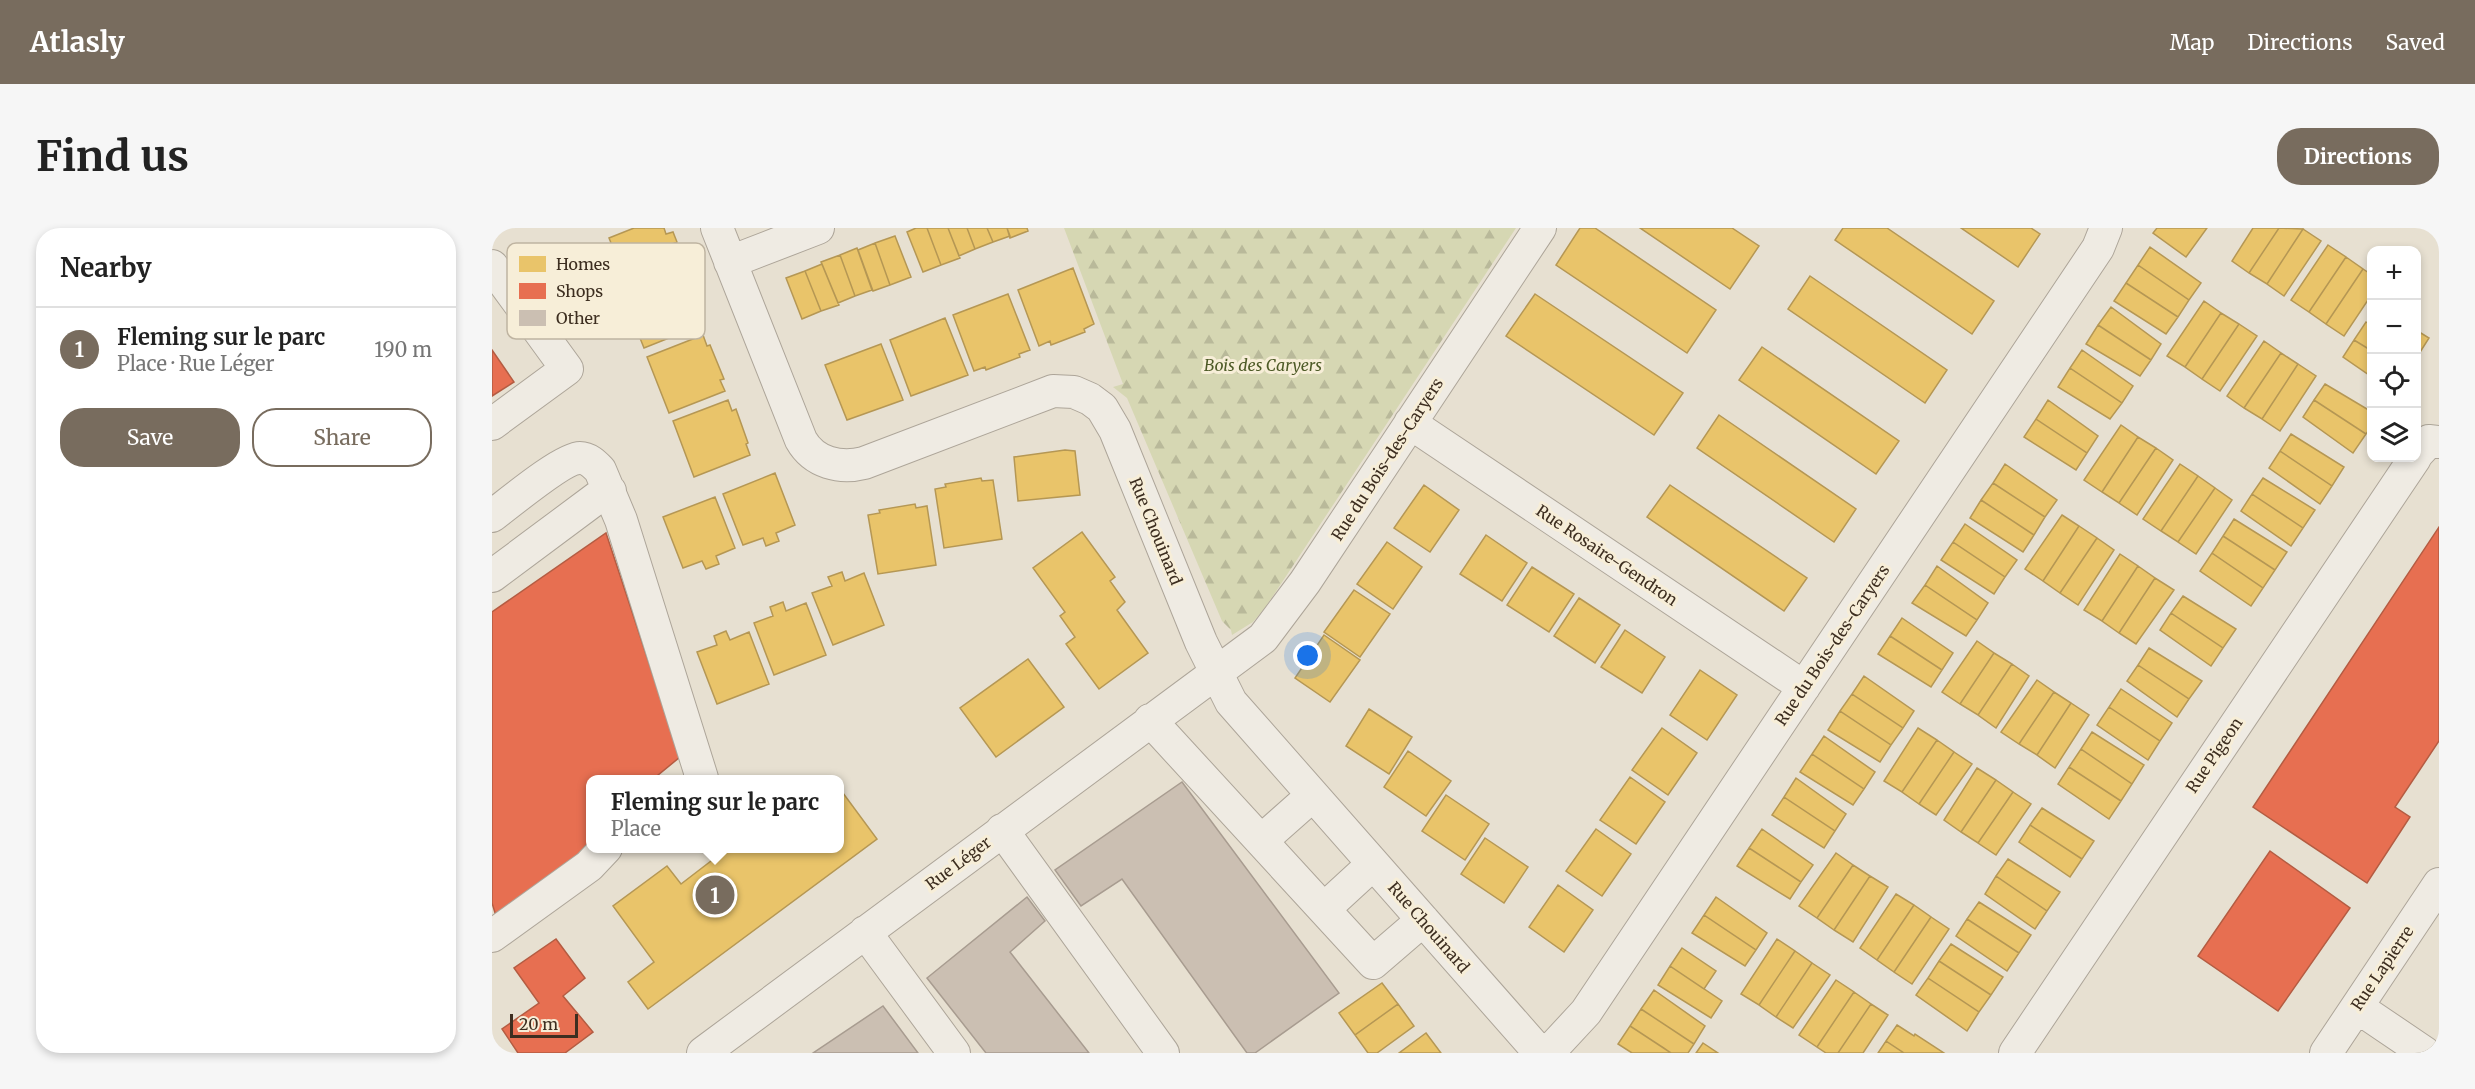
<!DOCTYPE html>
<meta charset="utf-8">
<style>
body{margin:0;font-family:Merriweather,serif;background:#f6f6f6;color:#222}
.controls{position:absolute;right:18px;top:18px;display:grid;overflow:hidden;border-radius:12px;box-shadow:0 3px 9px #0003}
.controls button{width:54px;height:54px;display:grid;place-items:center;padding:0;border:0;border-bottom:2px solid #e0e0e0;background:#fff;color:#222;font:30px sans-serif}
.scale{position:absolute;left:18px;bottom:15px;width:68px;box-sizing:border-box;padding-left:6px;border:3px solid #3d2e20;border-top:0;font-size:16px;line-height:21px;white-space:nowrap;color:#3d2e20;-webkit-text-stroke:4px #f7eed8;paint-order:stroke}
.you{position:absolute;left:816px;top:428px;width:21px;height:21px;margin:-15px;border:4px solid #fff;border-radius:50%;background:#1a73e8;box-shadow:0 0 0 9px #1a73e833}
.badge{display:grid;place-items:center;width:39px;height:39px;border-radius:50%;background:#786c5e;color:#fff;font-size:20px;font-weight:700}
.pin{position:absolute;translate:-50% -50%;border:3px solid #fff;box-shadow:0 2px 6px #0006}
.popup{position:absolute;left:94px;top:547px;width:258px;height:78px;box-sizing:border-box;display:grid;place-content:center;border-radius:12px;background:#fff;filter:drop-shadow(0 2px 4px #0005);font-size:20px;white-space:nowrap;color:#767676}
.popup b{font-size:22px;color:#222}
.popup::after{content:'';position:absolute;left:50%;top:100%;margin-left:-12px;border:12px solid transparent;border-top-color:#fff}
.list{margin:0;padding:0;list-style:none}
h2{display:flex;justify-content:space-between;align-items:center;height:78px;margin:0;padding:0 24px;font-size:26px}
h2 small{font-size:20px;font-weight:400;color:#767676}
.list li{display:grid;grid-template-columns:39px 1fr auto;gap:18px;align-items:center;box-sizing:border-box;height:84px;padding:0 24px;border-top:2px solid #e0e0e0}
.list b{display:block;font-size:22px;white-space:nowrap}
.list p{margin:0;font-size:20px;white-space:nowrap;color:#767676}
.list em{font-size:20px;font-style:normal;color:#767676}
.actions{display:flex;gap:12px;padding:18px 24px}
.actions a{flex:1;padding:14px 0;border:2px solid #786c5e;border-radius:24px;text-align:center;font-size:21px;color:#786c5e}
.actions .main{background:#786c5e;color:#fff}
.icon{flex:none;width:33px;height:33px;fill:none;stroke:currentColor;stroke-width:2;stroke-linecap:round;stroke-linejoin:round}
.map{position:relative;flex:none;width:1947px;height:825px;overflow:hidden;border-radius:24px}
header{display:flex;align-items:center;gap:36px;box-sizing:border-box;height:84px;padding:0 30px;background:#786c5e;color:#fff}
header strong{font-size:28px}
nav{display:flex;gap:33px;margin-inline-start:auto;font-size:21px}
.intro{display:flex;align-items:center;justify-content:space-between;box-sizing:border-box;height:144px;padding:0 36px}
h1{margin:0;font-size:42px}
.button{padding:15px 27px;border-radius:24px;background:#786c5e;color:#fff;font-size:21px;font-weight:700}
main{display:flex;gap:36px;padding:0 36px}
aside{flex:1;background:#fff;border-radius:24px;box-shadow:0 3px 9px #0003}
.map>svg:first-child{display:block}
.forest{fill:url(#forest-firs)}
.homes{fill:#e9c46a;stroke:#b59754;stroke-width:1.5}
.shops{fill:#e76f51;stroke:#b45c42;stroke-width:1.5}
.building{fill:#cbbfb2;stroke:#a89c90;stroke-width:1.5}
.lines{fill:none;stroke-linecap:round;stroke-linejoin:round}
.minor-casing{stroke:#ada599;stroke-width:34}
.minor{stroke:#efebe3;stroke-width:32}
.labels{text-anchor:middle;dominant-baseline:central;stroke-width:6;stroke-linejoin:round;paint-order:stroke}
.park-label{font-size:16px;font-style:italic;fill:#4d5a26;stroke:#f7eed8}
.street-label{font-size:16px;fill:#3d2e20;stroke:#f7eed8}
.key{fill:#f7eed8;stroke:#bfb4a1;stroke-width:1.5}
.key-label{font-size:16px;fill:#3d2e20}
</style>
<header>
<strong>Atlasly</strong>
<nav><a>Map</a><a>Directions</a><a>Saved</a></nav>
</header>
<div class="intro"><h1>Find us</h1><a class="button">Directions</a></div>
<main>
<aside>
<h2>Nearby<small></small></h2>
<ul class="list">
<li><span class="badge">1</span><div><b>Fleming sur le parc</b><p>Place · Rue Léger</p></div><em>190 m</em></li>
</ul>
<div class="actions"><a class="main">Save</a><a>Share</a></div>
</aside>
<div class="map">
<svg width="1947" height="825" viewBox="0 0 1947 825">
<defs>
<pattern id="forest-firs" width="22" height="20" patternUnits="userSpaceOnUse" patternTransform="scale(1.5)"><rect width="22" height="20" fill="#d6d7b3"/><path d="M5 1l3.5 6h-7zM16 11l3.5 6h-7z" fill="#b9b99a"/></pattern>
</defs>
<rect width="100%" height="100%" fill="#e7e0d1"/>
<path class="forest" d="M572,0H1024L773,380L761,394L740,407L739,402L730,393L635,170L621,159L631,156Z"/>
<path class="homes" d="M142,0H172L174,6L181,4L185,14L178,17L184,33L134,52L117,10Z
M424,0H435L449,37L431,44L415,4Z
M435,0H456L468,30L449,37Z
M456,0H475L483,21L467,28Z
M495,0L501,14L483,21L475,0Z
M495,0H515L518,8L501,14Z
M515,0H535L536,3L518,10Z
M1088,0H1103L1224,82L1195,125L1064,37Z
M1148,0H1240L1267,18L1238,61Z
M1351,0H1395L1502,73L1480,106L1343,12Z
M1469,0H1539L1548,6L1526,39Z
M1665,0H1715L1694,29L1661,5Z
M1761,0H1787L1757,45L1740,33Z
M1787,0L1811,1L1775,56L1757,45Z
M1811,1L1829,13L1792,68L1775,56Z
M403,8L419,49L398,57L383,15Z
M383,15L398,57L381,63L366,22Z
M1836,17L1854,29L1817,84L1799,72Z
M1658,19L1709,55L1697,72L1646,37Z
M365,20L380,62L363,68L348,27Z
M348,27L363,68L346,75L329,34Z
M1854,29L1871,41L1834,96L1817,84Z
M330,36L347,77L329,83L313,43Z
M1646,37L1697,72L1686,89L1634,55Z
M581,40L602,96L592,101L593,104L559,117L558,113L547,118L526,62Z
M1871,41L1880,47V66L1852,108L1834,96Z
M186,43L190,54L193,53L206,86L203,87L207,98L152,120L130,65Z
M313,43L329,83L310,91L294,50Z
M1318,48L1455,142L1433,175L1296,81Z
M1634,55L1686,89L1674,106L1622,73Z
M516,66L538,122L527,126L528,129L494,142L493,139L482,143L461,87Z
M1043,66L1191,165L1162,207L1014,108Z
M1712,73L1729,85L1693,139L1675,128Z
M1619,79L1669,116L1659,132L1606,97Z
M1729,85L1747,96L1710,151L1693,139Z
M453,90L476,147L419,168L398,112Z
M1874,94L1880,98V123L1862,112Z
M1747,96L1765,108L1728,163L1710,151Z
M1606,97L1659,132L1648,148L1594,116Z
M1924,102L1937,110L1925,129L1924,128Z
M211,107L215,118L218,117L232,151L228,152L233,163L177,185L155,129Z
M1862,112L1880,123V149L1851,129Z
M1772,113L1789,125L1752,180L1735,168Z
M389,116L411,172L355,192L333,137Z
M1270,119L1407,213L1384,246L1247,152Z
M1590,122L1641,158L1630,175L1578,140Z
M1789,125L1806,136L1770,191L1752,180Z
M1806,136L1824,148L1788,203L1770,191Z
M1578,140L1630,175L1618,191L1566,159Z
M1833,156L1880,184V198L1874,206L1822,172Z
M236,172L240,183L244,181L256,215L254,216L258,227L202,249L181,193Z
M1556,172L1606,208L1595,225L1544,191Z
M1822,172L1874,206L1861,225L1811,189Z
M1227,187L1364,281L1342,314L1205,220Z
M1544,191L1595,225L1584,242L1532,209Z
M1629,197L1646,209L1610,264L1592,252Z
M1799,206L1852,239L1840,258L1788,223Z
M1646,209L1664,220L1627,275L1610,264Z
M1664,220L1681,232L1645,287L1627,275Z
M573,222L583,223L588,267L526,273L522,229Z
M1788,223L1840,258L1828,276L1777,240Z
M1513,236L1565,272L1553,289L1501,255Z
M1688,236L1706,248L1669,303L1651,291Z
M283,245L303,297L284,305L287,313L274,318L271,310L251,317L231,266Z
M1706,248L1723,260L1686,314L1669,303Z
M489,250L490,253L501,252L510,311L452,320L443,261L454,259L453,256Z
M1771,250L1823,282L1811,300L1760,266Z
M1501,255L1553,289L1542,307L1489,272Z
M932,257L967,282L938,324L902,300Z
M1178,257L1315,350L1292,383L1155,289Z
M1723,260L1740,272L1704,326L1686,314Z
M1760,266L1811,300L1799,318L1749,283Z
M223,269L243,320L224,328L227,336L214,341L210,333L191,340L171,289Z
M1489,272L1542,307L1531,324L1478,290Z
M423,276L424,280L435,278L444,337L386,346L376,287L388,285L387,282Z
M1570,287L1587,298L1551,353L1533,341Z
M1742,291L1795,324L1783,342L1731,308Z
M1473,296L1525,332L1513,349L1461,314Z
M1587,298L1605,310L1568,365L1551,353Z
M590,304L623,349L618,353L633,374L625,382L656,425L607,461L574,416L583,409L568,388L573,384L541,340Z
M994,307L1035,335L1010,373L968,346Z
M1731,308L1783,342L1771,360L1720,325Z
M1605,310L1622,322L1586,377L1568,365Z
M895,314L930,339L901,381L865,356Z
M1461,314L1513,349L1502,366L1449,332Z
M1720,325L1771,360L1759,378L1708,343Z
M1628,326L1646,338L1610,393L1592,382Z
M1445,338L1496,375L1485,392L1433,357Z
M1646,338L1663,350L1627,405L1610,393Z
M1040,339L1082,366L1057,404L1015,377Z
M350,344L353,353L372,345L392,397L341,417L320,365L340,358L336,349Z
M1663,350L1682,362L1644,416L1627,405Z
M1433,357L1485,392L1474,408L1420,375Z
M862,362L898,386L868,429L832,404Z
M1691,368L1744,401L1731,420L1679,385Z
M1087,370L1128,397L1103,435L1062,408Z
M291,374L294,383L314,375L334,427L282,447L262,395L281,388L278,379Z
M1679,385L1731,420L1719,438L1668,402Z
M1410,390L1461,425L1450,442L1398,408Z
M1133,402L1173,429L1150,465L1109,439Z
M234,403L238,412L257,404L277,456L225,476L205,424L225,417L222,408Z
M832,407L868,432L838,474L803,450Z
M1398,408L1450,442L1439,459L1386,426Z
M1485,413L1502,425L1468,476L1450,464Z
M1657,420L1710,453L1697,471L1646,437Z
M1502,425L1520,436L1486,487L1468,476Z
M536,431L572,479L504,529L468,480Z
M1520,436L1537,448L1504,500L1486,487Z
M1646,437L1697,471L1685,489L1635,453Z
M1208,442L1245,467L1215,512L1178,487Z
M1372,448L1422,483L1411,500L1360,466Z
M1545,452L1562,464L1527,516L1509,504Z
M1629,461L1680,495L1668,513L1617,479Z
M1562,464L1579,475L1545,527L1527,516Z
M1360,466L1411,500L1399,517L1348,483Z
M1579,475L1597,487L1563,540L1545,527Z
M1617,479L1668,513L1656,532L1605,497Z
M877,481L920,509L897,546L854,518Z
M1348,483L1399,517L1388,534L1336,502Z
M1170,500L1205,525L1176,567L1140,542Z
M1426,500L1445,512L1410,564L1392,553Z
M1600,504L1652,537L1640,556L1589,521Z
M1332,508L1383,544L1372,561L1320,526Z
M1445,512L1462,524L1427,576L1410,564Z
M1589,521L1640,556L1629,573L1577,539Z
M916,523L959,553L934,588L892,559Z
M1462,524L1480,536L1444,587L1427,576Z
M1320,526L1372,561L1361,577L1308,544Z
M1577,539L1629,573L1617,591L1566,556Z
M1485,540L1504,552L1469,604L1452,592Z
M1138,549L1173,574L1144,616L1108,592Z
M1304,550L1354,586L1343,603L1292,569Z
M1504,552L1521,564L1486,615L1469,604Z
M348,561L385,611L156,781L136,754L162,734L121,678L175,638L189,656L236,620H348Z
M1521,564L1539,576L1504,627L1486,615Z
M954,567L997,596L973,632L930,603Z
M1292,569L1343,603L1332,620L1280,587Z
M1550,580L1602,613L1590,631L1538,597Z
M1538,597L1590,631L1578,649L1527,614Z
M1104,601L1139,626L1110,668L1074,643Z
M1270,601L1321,637L1309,654L1257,620Z
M993,610L1036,639L1012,675L969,646Z
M1257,620L1309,654L1298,671L1245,638Z
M1344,625L1361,637L1325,690L1307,678Z
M1516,631L1568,664L1555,683L1504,648Z
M1361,637L1378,648L1342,702L1325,690Z
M1378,648L1396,659L1361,714L1342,702Z
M1504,648L1555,683L1543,701L1493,666Z
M1066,657L1101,682L1072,724L1037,699Z
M1404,666L1422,677L1385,732L1368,720Z
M1224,669L1275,705L1264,722L1212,687Z
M1487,674L1539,707L1527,725L1475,691Z
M1422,677L1439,689L1402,744L1385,732Z
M1212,687L1264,722L1253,738L1200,705Z
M1439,689L1457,701L1420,756L1402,744Z
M1475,691L1527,725L1515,743L1464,708Z
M1285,711L1303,723L1267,777L1249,766Z
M1459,716L1511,749L1499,767L1447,733Z
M1190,720L1224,743L1212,761L1178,738Z
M1303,723L1320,735L1284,789L1267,777Z
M1447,733L1499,767L1487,784L1436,750Z
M1320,735L1338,747L1301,800L1284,789Z
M1178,738L1230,773L1219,790L1166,757Z
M1436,750L1487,784L1475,803L1424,767Z
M1344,752L1362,764L1325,819L1307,807Z
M890,755L906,776L863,807L847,785Z
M1162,762L1213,798L1202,816L1149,781Z
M1362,764L1379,776L1346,825H1334L1325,819Z
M906,776L922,798L885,825H876L863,807Z
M1379,776L1396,787L1371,825H1346Z
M1149,781L1202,816L1196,825H1179L1138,798Z
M1405,797L1422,808L1423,806L1452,825H1412L1394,813Z
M1138,798L1172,820L1179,825H1140L1126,816Z
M934,805L949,825H907Z
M1394,813L1412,825H1386Z
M1211,815L1226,825H1204Z"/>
<path class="shops" d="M0,122L22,154L0,168Z
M1947,299V513L1903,579L1918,589L1875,655L1761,579Z
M114,305L188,529L160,552H98V620L4,688L0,675V384Z
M1778,623L1858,680L1786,783L1706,728Z
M64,711L93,750L71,768L101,804L73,825H26L10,801L47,775L22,740Z"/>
<path class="building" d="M690,554L847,765L763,825H755L630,651L589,678L563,642Z
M535,669L553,693L518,724L597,825H494L435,750Z
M391,778L426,825H321Z"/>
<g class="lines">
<defs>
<path id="minor" d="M225,0L309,212C322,235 348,241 372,235L561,163L582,164L598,171L610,180L623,202L709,414L739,474L1048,825
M238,34L326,0
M0,38L75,141L0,196
M918,195L1312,459
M1924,227L1937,213L1947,214
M0,288C16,276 71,230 88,230C96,230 102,236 108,242L129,292L210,550L207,552
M0,348L106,269L118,263
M658,492L881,735L931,692
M510,602L671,825
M769,613L821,567
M832,681L881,636
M373,704L462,825
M0,708L97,638L114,620
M1865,779L1933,825
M211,825L771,410L813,354L1048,0
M1056,825L1094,784L1606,20L1614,0
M1523,825L1923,230
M1834,825L1947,656"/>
</defs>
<use href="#minor" class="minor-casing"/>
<use href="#minor" class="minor"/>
</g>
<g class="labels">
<g class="park-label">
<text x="771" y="137">Bois des Caryers</text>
</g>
<g class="street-label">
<text transform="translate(895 231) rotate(-57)">Rue du Bois-des-Caryers</text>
<text transform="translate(664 303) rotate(68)">Rue Chouinard</text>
<text transform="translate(1115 327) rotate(34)">Rue Rosaire-Gendron</text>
<text transform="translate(1340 417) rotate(-56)">Rue du Bois-des-Caryers</text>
<text transform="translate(1722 527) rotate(-56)">Rue Pigeon</text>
<text transform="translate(466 635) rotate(-37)">Rue Léger</text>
<text transform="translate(937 699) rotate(49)">Rue Chouinard</text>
<text transform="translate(1890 740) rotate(-56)">Rue Lapierre</text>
</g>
</g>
<rect x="15" y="15" width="198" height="96" rx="9" class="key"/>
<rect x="27" y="28" width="27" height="16" fill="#e9c46a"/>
<rect x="27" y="55" width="27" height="16" fill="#e76f51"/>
<rect x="27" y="82" width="27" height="16" fill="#cbbfb2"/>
<g class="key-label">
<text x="64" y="42">Homes</text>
<text x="64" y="69">Shops</text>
<text x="64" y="96">Other</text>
</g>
</svg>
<div class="controls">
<button>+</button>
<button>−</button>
<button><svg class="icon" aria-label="locate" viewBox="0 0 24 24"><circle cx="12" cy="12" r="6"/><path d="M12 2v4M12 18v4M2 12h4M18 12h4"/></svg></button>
<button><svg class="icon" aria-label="layers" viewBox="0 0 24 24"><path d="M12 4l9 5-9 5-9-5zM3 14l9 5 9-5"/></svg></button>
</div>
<div class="scale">20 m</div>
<div class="you"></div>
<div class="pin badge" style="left:223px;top:667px">1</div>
<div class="popup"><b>Fleming sur le parc</b>Place</div>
</div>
</main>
